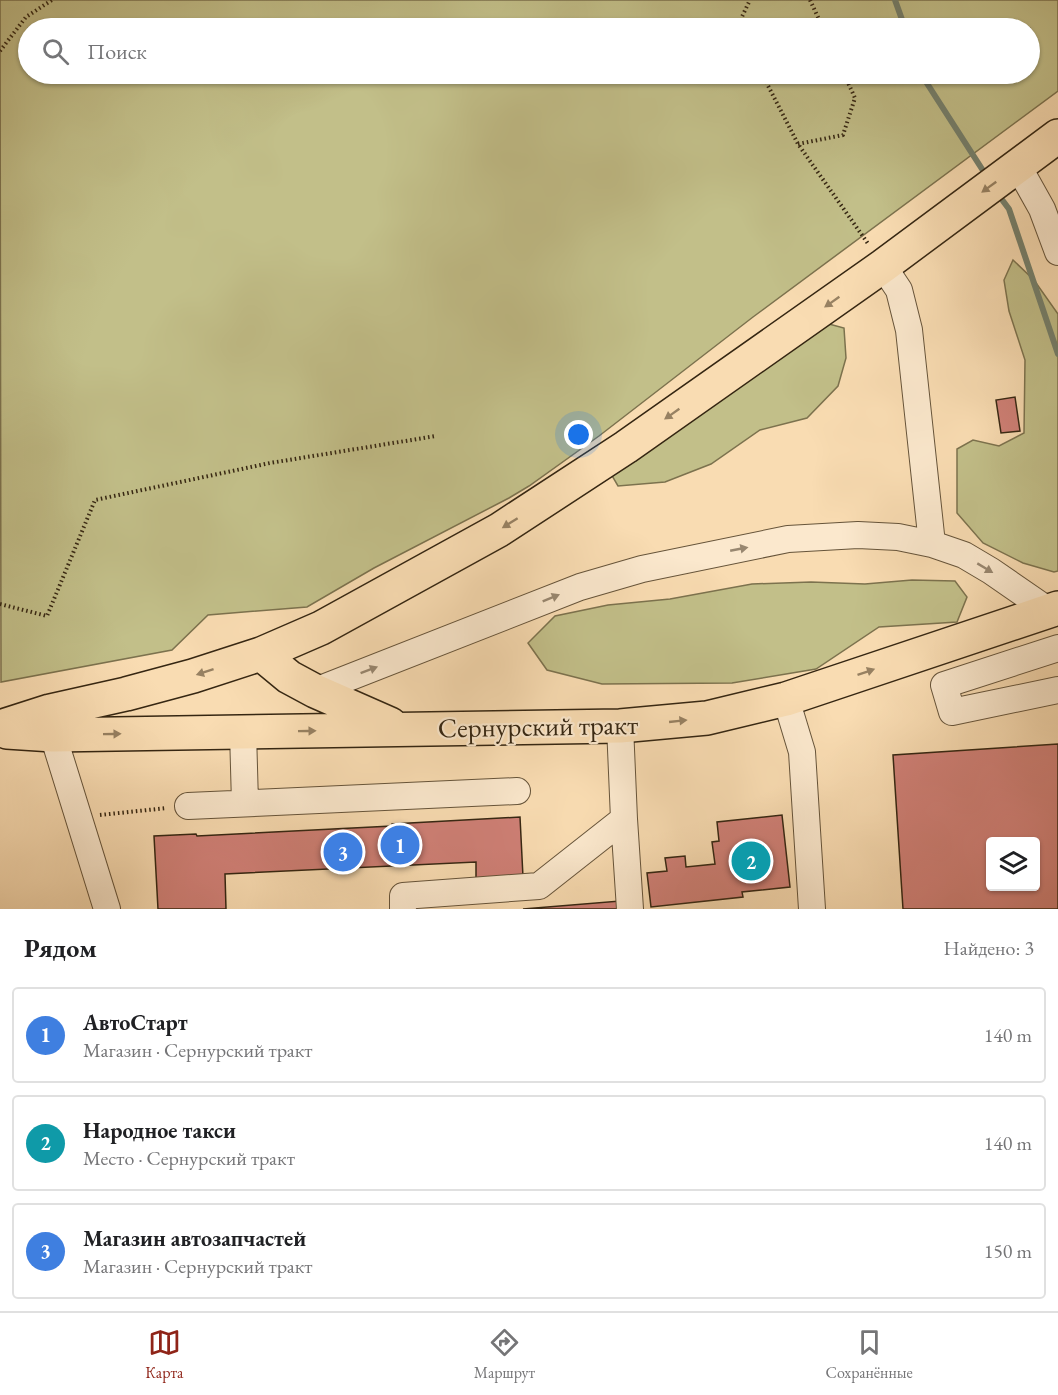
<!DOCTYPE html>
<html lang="ru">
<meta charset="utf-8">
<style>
body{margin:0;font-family:"EB Garamond",serif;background:#f2f2f2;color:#202124}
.controls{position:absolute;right:18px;bottom:18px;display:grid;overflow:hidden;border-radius:6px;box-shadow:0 2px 4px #0004}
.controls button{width:54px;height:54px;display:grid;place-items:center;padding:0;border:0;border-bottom:2px solid #e0e0e0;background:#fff;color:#202124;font:30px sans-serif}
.you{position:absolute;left:579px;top:435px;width:21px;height:21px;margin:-15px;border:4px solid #fff;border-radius:50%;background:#1a73e8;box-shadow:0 0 0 9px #1a73e833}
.badge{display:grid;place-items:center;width:39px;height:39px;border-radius:50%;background:#8f2418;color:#fff;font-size:20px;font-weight:700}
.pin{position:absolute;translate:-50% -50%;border:3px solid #fff;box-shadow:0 2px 6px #0006}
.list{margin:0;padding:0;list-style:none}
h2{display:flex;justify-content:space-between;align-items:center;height:78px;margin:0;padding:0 24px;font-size:26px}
h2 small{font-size:20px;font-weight:400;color:#757577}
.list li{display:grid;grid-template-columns:39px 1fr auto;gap:18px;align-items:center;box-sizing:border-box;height:96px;margin:0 12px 12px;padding:0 12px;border:2px solid #e0e0e0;border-radius:6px}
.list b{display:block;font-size:22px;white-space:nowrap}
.list p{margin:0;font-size:20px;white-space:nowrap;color:#757577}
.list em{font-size:20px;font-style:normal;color:#757577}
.icon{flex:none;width:33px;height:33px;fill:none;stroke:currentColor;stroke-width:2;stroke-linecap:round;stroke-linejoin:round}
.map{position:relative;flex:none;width:1058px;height:909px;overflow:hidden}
.search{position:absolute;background:#fff;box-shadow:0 2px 4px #0004;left:18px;right:18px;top:18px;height:66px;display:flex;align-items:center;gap:15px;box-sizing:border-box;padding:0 21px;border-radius:33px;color:#757577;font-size:22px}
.sheet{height:402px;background:#fff}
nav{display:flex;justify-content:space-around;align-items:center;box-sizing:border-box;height:84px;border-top:2px solid #e0e0e0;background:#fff;font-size:16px;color:#757577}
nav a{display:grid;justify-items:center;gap:3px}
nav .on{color:#8f2418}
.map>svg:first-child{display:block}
.green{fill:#c2bf89;stroke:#7c724e;stroke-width:1.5;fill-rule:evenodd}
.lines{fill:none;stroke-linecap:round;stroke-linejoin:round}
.stream{stroke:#74806d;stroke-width:6}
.building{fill:#d08077;stroke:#352612;stroke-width:1.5;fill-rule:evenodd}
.minor-casing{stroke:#66543a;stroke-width:28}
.major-casing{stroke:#352612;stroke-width:36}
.path{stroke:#352612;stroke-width:4;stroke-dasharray:1.5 3;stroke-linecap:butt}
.minor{stroke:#fbe8cd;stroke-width:26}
.major{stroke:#f9dcb2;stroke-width:33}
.oneway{fill:#978162}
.oneway2{fill:#988770}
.labels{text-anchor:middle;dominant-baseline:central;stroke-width:4.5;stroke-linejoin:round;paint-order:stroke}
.street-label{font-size:27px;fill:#352612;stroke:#fbe8cd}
</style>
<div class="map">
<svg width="1058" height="909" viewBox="0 0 1058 909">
<rect width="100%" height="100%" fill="#f9dcb2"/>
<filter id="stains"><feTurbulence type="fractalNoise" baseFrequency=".00333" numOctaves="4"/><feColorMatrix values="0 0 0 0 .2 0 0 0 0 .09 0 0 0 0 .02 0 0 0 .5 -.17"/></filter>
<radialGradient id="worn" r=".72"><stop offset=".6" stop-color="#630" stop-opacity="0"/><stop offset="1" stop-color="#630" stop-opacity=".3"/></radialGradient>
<path class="green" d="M0,0H1058V91L753,317L599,436L529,486L509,498L374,568L307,607L208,615L172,650L1,682ZM28,28H1030V74H28Z
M1013,260L1034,280L1058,314V571L1054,572L1023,563L983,543L957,513V449L973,440L999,446L1024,433L1025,360L1009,311L1004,280Z
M829,324L844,328L846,358L838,386L807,418L760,430L711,464L665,482L618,486L611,474Z
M912,580L955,581L967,597L957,622L879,627L816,669L732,683L602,684L547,670L528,643L555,616L608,605L670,599L752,584L811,582L865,584Z"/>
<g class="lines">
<path class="stream" d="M895,0L905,28
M921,74L982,169
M1003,201L1009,209L1058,354"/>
</g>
<path class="building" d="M1015,397L1020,431L1001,433L996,400Z
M1058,744V909H903L893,755ZM990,842H1036V886H990Z
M782,815L790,887L742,892L743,897L651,907L647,873L667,871L665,858L685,856L686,867L715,864L712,842L719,841L717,822Z
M520,817L523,877L476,879V862L225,874L226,909H158L154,836L196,834L197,836L392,826V824Z
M620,901V909H523Z"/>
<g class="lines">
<defs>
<path id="minor" d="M1018,166L1042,209L1058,252
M883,266L899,290L909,330L932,544
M1058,648L944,685L952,712L1058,690
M315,691L580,587L642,569L788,539L858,535L898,537L932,544L964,555L991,571L1049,611
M786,699L802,752L812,909
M243,732L245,803
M53,735L107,909
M188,806L517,791
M624,819L630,909
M403,909V896L539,886L624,819L620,726"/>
<path id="major" d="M261,654L289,677L315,691L390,724
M0,727L50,711L126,694L193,676L261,654L321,628L499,530L626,447L883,266L1058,136
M7,732L53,735L620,726L707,718L786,699L1058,608"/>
</defs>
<use href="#minor" class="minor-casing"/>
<use href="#major" class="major-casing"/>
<path class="path" d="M810,0L823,28
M738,28L737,27L750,0
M0,51L26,17L52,0
M762,74L798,144L869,245
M798,144L843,135L855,98L844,74
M0,604L47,616L95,500L270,463L436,436
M100,815L167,808"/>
<use href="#minor" class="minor"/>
<use href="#major" class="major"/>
</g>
<defs><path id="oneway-solid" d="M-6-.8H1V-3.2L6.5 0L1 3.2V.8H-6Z" transform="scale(1.5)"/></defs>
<g class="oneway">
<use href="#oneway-solid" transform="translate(989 187) rotate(144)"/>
<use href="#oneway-solid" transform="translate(832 302) rotate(145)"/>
<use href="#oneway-solid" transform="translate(672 414) rotate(145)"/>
<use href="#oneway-solid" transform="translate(510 523) rotate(148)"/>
<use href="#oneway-solid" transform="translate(205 672) rotate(162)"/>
<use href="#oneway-solid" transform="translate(866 672) rotate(-19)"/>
<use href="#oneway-solid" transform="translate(678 721) rotate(-6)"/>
<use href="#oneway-solid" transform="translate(307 731) rotate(-1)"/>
<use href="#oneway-solid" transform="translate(112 734) rotate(-1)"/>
</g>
<g class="oneway2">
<use href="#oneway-solid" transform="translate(739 549) rotate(-11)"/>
<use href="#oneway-solid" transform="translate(985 568) rotate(31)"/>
<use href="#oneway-solid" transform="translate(551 598) rotate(-22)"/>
<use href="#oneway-solid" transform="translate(369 670) rotate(-21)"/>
</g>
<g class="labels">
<g class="street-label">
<text transform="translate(538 726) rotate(-1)">Сернурский тракт</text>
</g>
</g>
<rect width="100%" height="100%" filter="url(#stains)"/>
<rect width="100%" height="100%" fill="url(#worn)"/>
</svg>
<div class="controls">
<button><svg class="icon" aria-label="layers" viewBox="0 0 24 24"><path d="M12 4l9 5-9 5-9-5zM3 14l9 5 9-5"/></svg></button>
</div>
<div class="you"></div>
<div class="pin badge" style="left:400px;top:845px;background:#3f7fe0">1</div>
<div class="pin badge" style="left:751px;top:861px;background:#0f9aa8">2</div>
<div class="pin badge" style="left:343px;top:852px;background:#3f7fe0">3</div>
<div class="search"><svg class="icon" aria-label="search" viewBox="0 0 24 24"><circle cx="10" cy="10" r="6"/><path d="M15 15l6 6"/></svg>Поиск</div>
</div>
<section class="sheet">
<h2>Рядом<small>Найдено: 3</small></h2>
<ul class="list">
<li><span class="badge" style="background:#3f7fe0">1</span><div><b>АвтоСтарт</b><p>Магазин · Сернурский тракт</p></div><em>140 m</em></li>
<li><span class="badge" style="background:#0f9aa8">2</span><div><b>Народное такси</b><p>Место · Сернурский тракт</p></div><em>140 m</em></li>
<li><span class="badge" style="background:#3f7fe0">3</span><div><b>Магазин автозапчастей</b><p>Магазин · Сернурский тракт</p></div><em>150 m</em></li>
</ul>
</section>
<nav>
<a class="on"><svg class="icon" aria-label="map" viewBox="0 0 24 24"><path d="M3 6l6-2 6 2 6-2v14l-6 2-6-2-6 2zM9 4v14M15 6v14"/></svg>Карта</a>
<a><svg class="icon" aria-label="directions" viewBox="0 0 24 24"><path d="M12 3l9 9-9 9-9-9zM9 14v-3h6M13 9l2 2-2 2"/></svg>Маршрут</a>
<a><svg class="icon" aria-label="saved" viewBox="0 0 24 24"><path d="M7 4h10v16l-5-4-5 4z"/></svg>Сохранённые</a>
</nav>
